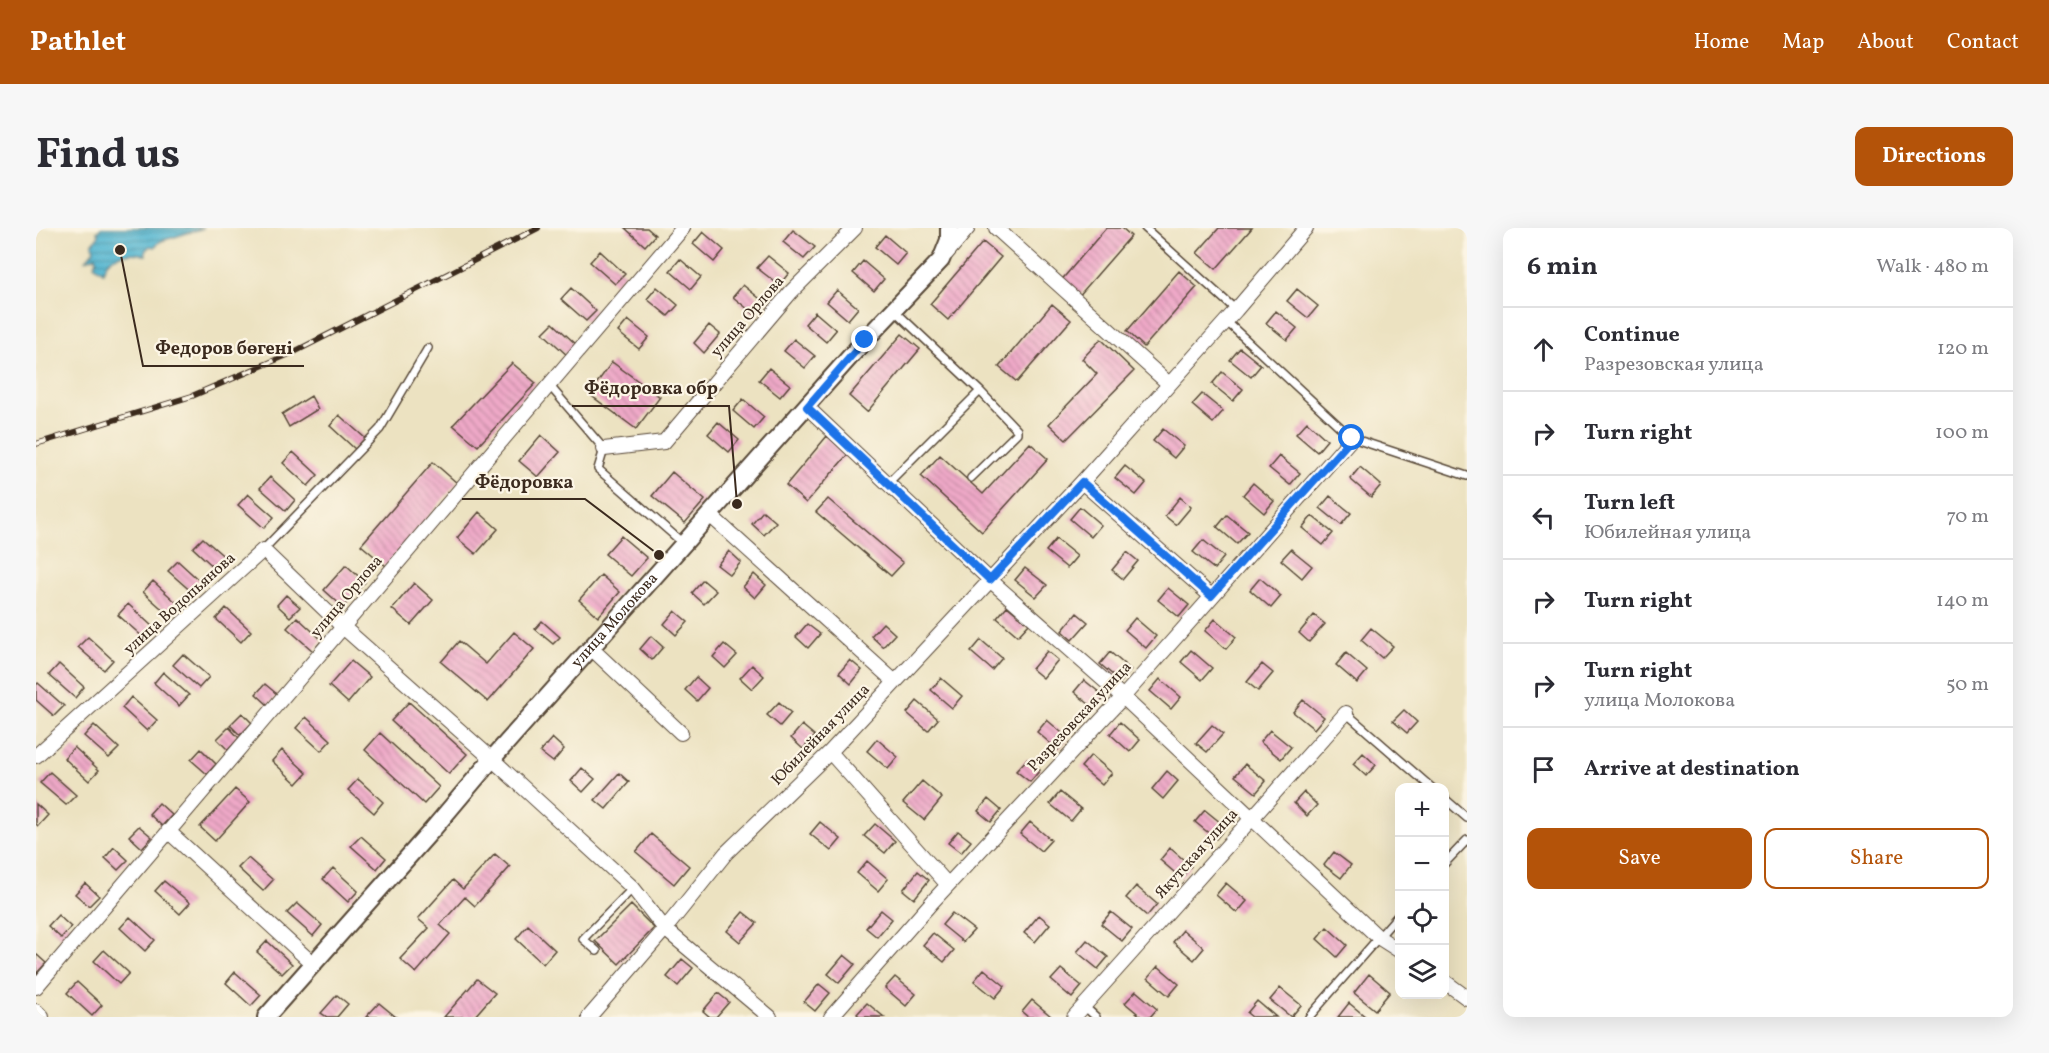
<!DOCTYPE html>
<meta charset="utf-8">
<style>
body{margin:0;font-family:Vollkorn,serif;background:#f7f7f7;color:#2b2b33}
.controls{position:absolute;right:18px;bottom:18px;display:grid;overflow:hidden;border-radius:12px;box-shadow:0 6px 24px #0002}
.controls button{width:54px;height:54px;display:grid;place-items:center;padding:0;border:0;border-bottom:2px solid #e1e1e2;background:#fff;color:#2b2b33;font:30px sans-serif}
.stop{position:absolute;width:18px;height:18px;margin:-14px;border:4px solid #1a73e8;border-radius:50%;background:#fff}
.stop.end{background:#1a73e8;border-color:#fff;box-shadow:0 2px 6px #0008}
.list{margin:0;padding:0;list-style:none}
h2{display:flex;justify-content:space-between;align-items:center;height:78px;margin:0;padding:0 24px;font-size:26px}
h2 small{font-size:20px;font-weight:400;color:#7c7c81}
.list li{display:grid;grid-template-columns:39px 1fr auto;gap:18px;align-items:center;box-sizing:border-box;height:84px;padding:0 24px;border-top:2px solid #e1e1e2}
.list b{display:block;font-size:22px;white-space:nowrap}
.list p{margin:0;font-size:20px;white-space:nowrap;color:#7c7c81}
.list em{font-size:20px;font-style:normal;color:#7c7c81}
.actions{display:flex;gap:12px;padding:18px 24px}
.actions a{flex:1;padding:14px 0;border:2px solid #b45309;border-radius:12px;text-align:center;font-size:21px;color:#b45309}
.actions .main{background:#b45309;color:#fff}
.icon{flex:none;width:33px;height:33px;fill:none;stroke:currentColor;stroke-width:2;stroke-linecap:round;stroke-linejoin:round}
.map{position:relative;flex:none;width:1431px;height:789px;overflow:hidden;border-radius:12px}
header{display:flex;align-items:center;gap:36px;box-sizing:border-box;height:84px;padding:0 30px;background:#b45309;color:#fff}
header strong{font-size:28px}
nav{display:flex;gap:33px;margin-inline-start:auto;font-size:21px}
.intro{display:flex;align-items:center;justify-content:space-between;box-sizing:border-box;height:144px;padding:0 36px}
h1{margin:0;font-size:42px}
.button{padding:15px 27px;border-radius:12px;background:#b45309;color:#fff;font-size:21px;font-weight:700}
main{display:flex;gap:36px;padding:0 36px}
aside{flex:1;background:#fff;border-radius:12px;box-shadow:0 6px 24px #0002}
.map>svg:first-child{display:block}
.water{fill:url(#water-rules);stroke:#467078;stroke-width:1.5}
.building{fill:url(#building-back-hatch)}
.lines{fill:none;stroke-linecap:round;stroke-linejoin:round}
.service-casing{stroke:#564636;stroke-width:10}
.minor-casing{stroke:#564636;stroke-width:16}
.tertiary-casing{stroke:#564636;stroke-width:20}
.service{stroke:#fff;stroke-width:7}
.minor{stroke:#fff;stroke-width:14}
.tertiary{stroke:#fff;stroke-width:16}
.rail-casing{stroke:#3b2a1e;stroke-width:6}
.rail{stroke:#fcf5e5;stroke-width:4;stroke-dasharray:11;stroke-linecap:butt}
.route{stroke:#1a73e8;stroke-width:8}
.labels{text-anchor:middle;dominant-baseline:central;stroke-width:4.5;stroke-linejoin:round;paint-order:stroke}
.street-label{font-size:16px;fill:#3b2a1e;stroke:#fcf5e5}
.leader{fill:none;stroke:#3b2a1e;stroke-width:2}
.callout-dot{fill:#3b2a1e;stroke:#fcf5e5;stroke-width:2}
.callout-label{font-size:18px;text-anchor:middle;font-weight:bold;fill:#3b2a1e;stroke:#fcf5e5;stroke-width:4.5;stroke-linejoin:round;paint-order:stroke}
</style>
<header>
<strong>Pathlet</strong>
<nav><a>Home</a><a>Map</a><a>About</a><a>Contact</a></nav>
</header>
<div class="intro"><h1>Find us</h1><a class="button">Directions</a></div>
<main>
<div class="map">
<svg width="1431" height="789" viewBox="0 0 1431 789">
<defs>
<pattern id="water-rules" width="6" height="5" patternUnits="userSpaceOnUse" patternTransform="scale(1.5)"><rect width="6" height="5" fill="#52b6d1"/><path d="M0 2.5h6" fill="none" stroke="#4594a9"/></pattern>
<pattern id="building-back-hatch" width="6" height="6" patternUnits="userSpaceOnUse" patternTransform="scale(1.5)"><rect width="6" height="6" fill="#efa9c8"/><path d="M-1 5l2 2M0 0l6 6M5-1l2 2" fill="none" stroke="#c38aa2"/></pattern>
</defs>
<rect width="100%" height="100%" fill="#fcf5e5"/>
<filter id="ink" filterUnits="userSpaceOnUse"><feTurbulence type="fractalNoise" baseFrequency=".0167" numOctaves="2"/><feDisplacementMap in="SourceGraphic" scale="12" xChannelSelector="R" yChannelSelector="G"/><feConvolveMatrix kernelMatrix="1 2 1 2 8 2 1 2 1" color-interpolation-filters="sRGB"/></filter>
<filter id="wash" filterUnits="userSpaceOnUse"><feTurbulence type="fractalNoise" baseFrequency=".008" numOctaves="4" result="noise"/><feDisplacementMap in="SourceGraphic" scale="24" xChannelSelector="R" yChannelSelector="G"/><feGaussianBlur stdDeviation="1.35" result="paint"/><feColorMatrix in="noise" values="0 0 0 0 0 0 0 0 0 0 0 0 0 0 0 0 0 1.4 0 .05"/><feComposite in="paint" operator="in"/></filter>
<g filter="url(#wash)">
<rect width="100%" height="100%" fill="#ece2c1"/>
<path class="water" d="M65,0H168L125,13L118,19L114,18L109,23L110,27H108C98,23 78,26 71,35C69,38 68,42 67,44L58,37L61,32L60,28L50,32L58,22L56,16L63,7L61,4Z"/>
<g id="blocks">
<path class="building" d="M589,0H611L619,7L609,18Z
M1070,0H1086L1095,8L1041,70L1023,55Z
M1183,0H1216L1180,41L1161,25Z
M757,2L779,19L768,31L747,14Z
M667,4L688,22L678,34L657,16Z
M849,7L870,25L860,37L839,19Z
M947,14L965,29L912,92L894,76Z
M564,23L589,46L579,56L554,34Z
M732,28L753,45L743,57L721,40Z
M644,31L665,49L655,61L634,43Z
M827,33L848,51L838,63L817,45Z
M1143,43L1161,59L1108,119L1091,103Z
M707,57L728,74L718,86L697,69Z
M621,59L642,77L632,88L611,71Z
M535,60L560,83L550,93L525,71Z
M1261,61L1282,78L1272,90L1251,73Z
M801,62L822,80L812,92L791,74Z
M1016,76L1035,92L981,154L963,139Z
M1240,83L1261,100L1251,112L1230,95Z
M779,84L800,102L790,114L769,96Z
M592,92L613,109L603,121L582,104Z
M517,95L542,118L533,129L507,105Z
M673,97L684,106L668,125L658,115Z
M866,106L884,121L831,184L813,168Z
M758,111L779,128L769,140L748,123Z
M1065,111L1098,143L1030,212L1013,196L1061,146L1046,131Z
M1204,120L1225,137L1215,149L1194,132Z
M576,134L624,169L600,201L553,166Z
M476,135L500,155L442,218L417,197Z
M733,140L754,157L744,169L723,152Z
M1186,144L1207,161L1197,173L1176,156Z
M1166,166L1187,183L1177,195L1156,177Z
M275,168L282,181L253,199L246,186Z
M707,171L728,189L718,201L697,183Z
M303,187L329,210L319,221L294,198Z
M682,194L703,212L693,224L672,206Z
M1271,194L1291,212L1281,224L1260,206Z
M1127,201L1148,218L1138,230L1117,213Z
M505,207L524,224L502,249L483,233Z
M791,208L812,226L770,275L750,257Z
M994,215L1012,231L946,304L885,248L904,227L947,266Z
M257,224L282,247L272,258L247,235Z
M1243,228L1264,245L1254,257L1233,240Z
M397,234L421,255L350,338L325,317Z
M1089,238L1110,255L1100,267L1079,250Z
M1324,239L1345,257L1335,269L1314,251Z
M636,244L669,272L649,295L616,268Z
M234,249L259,272L250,283L224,260Z
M1217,255L1238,273L1228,285L1207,267Z
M212,266L238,289L228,300L202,277Z
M1294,268L1315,285L1305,297L1284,280Z
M1144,269L1155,279L1140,297L1129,288Z
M792,271L867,335L855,348L780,284Z
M1044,279L1065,297L1055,309L1034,291Z
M727,283L740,294L728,307L716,296Z
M443,284L462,301L440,326L421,310Z
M1191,287L1212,304L1201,316L1181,299Z
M1276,288L1297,305L1287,317L1266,300Z
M585,308L611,330L595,348L569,326Z
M167,310L192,332L182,343L157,320Z
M1020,311L1041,328L1031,340L1010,323Z
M1167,312L1188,329L1178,341L1157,324Z
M1255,321L1276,338L1266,350L1245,332Z
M693,323L705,334L694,347L681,337Z
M1091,324L1102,333L1087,351L1076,342Z
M142,333L167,356L158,366L132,343Z
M310,337L329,354L307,379L288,362Z
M989,340L1011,357L1000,369L979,352Z
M718,346L730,357L719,370L707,359Z
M565,347L584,364L562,389L543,372Z
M1224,350L1245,368L1235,380L1214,362Z
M667,352L680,363L668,376L656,365Z
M117,353L142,376L133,387L107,364Z
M378,355L397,372L375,397L356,381Z
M1132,360L1153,377L1143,389L1122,372Z
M250,367L264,379L254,389L241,377Z
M92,376L117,399L108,410L82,387Z
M971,378L993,396L982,408L961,390Z
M190,380L215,403L205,414L180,391Z
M639,383L652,394L640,407L628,396Z
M1041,385L1052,394L1036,412L1026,403Z
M1278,387L1289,396L1273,414L1263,405Z
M261,389L286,412L277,423L251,400Z
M1099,390L1120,408L1110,420L1089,402Z
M1179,391L1200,409L1190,421L1169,403Z
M506,393L524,409L517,416L499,401Z
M847,395L859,406L847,419L835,408Z
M771,396L784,406L772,420L760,409Z
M1335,400L1357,418L1346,430L1325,412Z
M478,404L498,421L452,474L405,434L423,413L450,436Z
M615,408L627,419L616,432L604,421Z
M52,409L77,432L68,442L42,419Z
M945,412L966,430L956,442L935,424Z
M688,416L701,427L689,440L677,429Z
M1155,422L1176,440L1166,452L1145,434Z
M1011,423L1022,432L1007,450L996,441Z
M1074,424L1095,442L1085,454L1064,436Z
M1310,425L1331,443L1321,455L1300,437Z
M147,426L173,449L163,460L137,437Z
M814,432L826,442L815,456L803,445Z
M315,433L334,449L312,475L293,458Z
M23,436L48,459L39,470L13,447Z
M1226,436L1237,445L1222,463L1211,454Z
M716,437L728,448L716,461L704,450Z
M127,444L153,467L143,478L118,455Z
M660,449L672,460L661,473L649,462Z
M905,450L926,468L916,480L895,462Z
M1124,451L1145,469L1135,481L1114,463Z
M1048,452L1069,469L1059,481L1038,464Z
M2,455L28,478L18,488L0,472V457Z
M229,456L242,467L232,477L220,466Z
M95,469L121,492L111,503L86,480Z
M1267,472L1288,489L1278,501L1257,484Z
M881,473L902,491L892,503L871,485Z
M373,474L431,526L413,546L355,493Z
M743,474L755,485L744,498L731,487Z
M1368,482L1381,494L1371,505L1357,493Z
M206,485L216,495L204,507L194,497Z
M270,489L295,512L285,523L260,500Z
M1011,492L1032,510L1022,522L1001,504Z
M1084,494L1104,512L1094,524L1074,506Z
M58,497L83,520L73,530L48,508Z
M766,497L779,508L767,521L755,510Z
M1176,497L1187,506L1171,524L1160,515Z
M193,499L203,510L192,522L181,511Z
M1234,502L1255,519L1245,531L1224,514Z
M344,505L403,559L388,576L329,522Z
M516,510L528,521L517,534L504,524Z
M841,511L862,529L852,541L831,523Z
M38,519L63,542L53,553L28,530Z
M165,521L180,536L171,546L155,532Z
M246,522L271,545L261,556L236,533Z
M1327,525L1340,537L1330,548L1317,536Z
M1055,527L1076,545L1066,557L1045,539Z
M991,531L1004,542L994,554L980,543Z
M1209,536L1230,553L1220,565L1199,548Z
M546,540L559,551L547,564L535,553Z
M1131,543L1142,553L1127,571L1116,561Z
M14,544L40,567L30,577L4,555Z
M583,545L593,554L570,581L559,572Z
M322,551L347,574L338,585L312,562Z
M886,553L906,570L888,592L867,575Z
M199,561L214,574L179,613L164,599Z
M1024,564L1045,581L1035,593L1014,576Z
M1268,564L1281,577L1271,588L1258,575Z
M952,571L965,582L955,594L942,583Z
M123,575L136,587L126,598L113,586Z
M0,576L12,587L2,598L0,596Z
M1169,582L1190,599L1180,611L1159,594Z
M784,594L805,611L795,623L774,606Z
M994,594L1015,612L1005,623L984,606Z
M839,596L859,613L849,625L828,608Z
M103,598L116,609L106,620L93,608Z
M922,603L935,613L925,625L912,615Z
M615,606L653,638L638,656L600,624Z
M325,608L350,630L341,641L315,618Z
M78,619L92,632L82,642L69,630Z
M1134,620L1155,638L1145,650L1124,632Z
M1298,624L1315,637L1305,650L1288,637Z
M459,626L474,639L439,678L429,669L404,697L414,706L380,745L364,731L393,700L382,691L417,652L427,661Z
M212,630L237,652L227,663L202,640Z
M831,633L852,651L842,663L821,645Z
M297,640L322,663L312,674L287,651Z
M882,643L893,652L878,671L867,662Z
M128,653L154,675L144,686L119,663Z
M49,655L63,668L53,678L39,666Z
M1190,655L1211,673L1201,685L1180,667Z
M1100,658L1121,676L1111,688L1090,670Z
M261,675L286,697L277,708L251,685Z
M595,677L618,700L583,736L559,713Z
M845,682L856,691L841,709L830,700Z
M707,684L721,695L704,714L691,703Z
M1075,684L1096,701L1086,713L1065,696Z
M916,685L938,702L927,714L906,697Z
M22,687L35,699L25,710L12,698Z
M1003,687L1014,696L999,714L988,705Z
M94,689L119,712L109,723L84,700Z
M492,697L519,722L507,736L480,711Z
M1291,699L1311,717L1301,729L1281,711Z
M1147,702L1168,720L1158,732L1137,714Z
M897,705L918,722L908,734L887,717Z
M1051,712L1072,729L1062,741L1041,724Z
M231,713L256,736L246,746L221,724Z
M68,722L93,745L83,756L58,733Z
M0,726L10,735L0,746Z
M808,727L819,736L803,755L792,746Z
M646,731L657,740L642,758L631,749Z
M1122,738L1143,756L1133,768L1112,750Z
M948,741L969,758L959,770L938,753Z
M1025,741L1046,758L1036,770L1015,752Z
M199,744L225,767L215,778L190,755Z
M1333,746L1354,764L1339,782L1318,765Z
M859,749L880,766L870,778L849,760Z
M441,751L459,765L438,789H408Z
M41,754L66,777L56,788L31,765Z
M783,756L794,765L779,783L768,774Z
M1244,760L1265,777L1255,789L1234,772Z
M1100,763L1121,781L1114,789H1106L1089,775Z
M682,765L693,774L680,789H674L667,783Z
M301,767L312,776L301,789H291L285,785Z
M996,772L1016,789H992L986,784Z
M1221,773L1240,789H1216L1211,785Z
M343,775L360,789H330Z
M831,775L848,789H824L821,786Z
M1313,775L1330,789H1302Z"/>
</g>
</g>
<g filter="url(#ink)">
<use href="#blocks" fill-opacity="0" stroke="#564636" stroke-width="1.5"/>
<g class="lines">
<defs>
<path id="service" d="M1109,0L1200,82
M859,83L944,163L981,202V205L935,250
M1190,93L1316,210L1431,248
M513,157L568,221L562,241L648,316
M852,255L944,163
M227,322L344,201L392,120
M1310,485L1396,560
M1408,570L1431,590
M1408,636L1431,612
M561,723L547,711L597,660
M1048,778L1060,789
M1273,789L1364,685"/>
<path id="minor" d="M960,0L1133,156
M910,26L932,0
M771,179L954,352L1087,469L1342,709L1364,723
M568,221L628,214L755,64L819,0
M1046,254L1175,368
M674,287L859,454
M555,420L645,505
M794,524L912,657
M0,528L227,322L307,399L456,531L597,660L629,701L734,789
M132,603L277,736
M1408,753L1431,770
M0,759L647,0
M0,783L6,789
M553,789L629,701L690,625L794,524L1046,254L1200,82L1270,0
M795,789L897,673L1087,469L1316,210
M1038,789L1310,485"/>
<g id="tertiary">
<path id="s1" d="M230,789L397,601L456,531L829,112L905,32L913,12V0"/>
</g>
</defs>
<use href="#service" class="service-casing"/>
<use href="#minor" class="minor-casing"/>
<use href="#tertiary" class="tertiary-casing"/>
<use href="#service" class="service"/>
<use href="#minor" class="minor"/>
<use href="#tertiary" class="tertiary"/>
<defs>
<path id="rail" d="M0,216L156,168L258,124L502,0"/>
</defs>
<use href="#rail" class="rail-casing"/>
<use href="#rail" class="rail"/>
</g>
</g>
<g class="lines" filter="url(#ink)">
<path class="route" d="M829,112L771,179L954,352L1046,254L1175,368L1316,210"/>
</g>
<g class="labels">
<g class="street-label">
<text transform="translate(712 89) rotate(-49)">улица Орлова</text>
<text transform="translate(311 369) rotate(-50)">улица Орлова</text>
<text transform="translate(144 376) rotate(-42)">улица Водопьянова</text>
<text stroke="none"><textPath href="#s1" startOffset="528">улица Молокова</textPath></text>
<text transform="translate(1044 489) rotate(-47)">Разрезовская улица</text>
<text transform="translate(785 507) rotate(-46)">Юбилейная улица</text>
<text transform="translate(1161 626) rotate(-48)">Якутская улица</text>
</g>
</g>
<path class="leader" d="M84 22L107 138H268M701 276L693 178H536M623 327L549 271H426"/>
<g class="callout-dot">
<circle cx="84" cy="22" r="6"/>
<circle cx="701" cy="276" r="6"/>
<circle cx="623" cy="327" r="6"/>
</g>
<g class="callout-label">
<text x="188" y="126">Федоров бөгені</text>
<text x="615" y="166">Фёдоровка обр</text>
<text x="488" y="260">Фёдоровка</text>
</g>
</svg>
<div class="controls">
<button>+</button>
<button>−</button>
<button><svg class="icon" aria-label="locate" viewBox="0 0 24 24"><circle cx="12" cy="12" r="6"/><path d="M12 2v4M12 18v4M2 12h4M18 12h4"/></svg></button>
<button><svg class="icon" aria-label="layers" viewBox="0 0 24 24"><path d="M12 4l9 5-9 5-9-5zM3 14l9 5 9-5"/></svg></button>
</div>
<div class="stop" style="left:1316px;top:210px"></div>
<div class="stop end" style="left:829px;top:112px"></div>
</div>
<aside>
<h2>6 min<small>Walk · 480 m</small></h2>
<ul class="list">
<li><svg class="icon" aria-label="ahead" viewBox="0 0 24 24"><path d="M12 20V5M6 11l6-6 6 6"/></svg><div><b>Continue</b><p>Разрезовская улица</p></div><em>120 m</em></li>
<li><svg class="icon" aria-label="right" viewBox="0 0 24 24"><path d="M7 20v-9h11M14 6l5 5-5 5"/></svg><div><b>Turn right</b></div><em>100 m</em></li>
<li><svg class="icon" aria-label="left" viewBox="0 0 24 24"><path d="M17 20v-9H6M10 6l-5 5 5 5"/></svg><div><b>Turn left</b><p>Юбилейная улица</p></div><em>70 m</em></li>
<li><svg class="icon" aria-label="right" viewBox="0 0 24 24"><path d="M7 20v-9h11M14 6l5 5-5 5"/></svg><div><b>Turn right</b></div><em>140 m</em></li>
<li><svg class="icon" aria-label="right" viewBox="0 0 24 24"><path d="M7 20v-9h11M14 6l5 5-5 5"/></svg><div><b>Turn right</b><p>улица Молокова</p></div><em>50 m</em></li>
<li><svg class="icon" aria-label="arrive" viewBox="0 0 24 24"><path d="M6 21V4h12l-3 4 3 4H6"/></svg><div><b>Arrive at destination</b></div></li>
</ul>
<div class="actions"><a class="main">Save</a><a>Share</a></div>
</aside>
</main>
